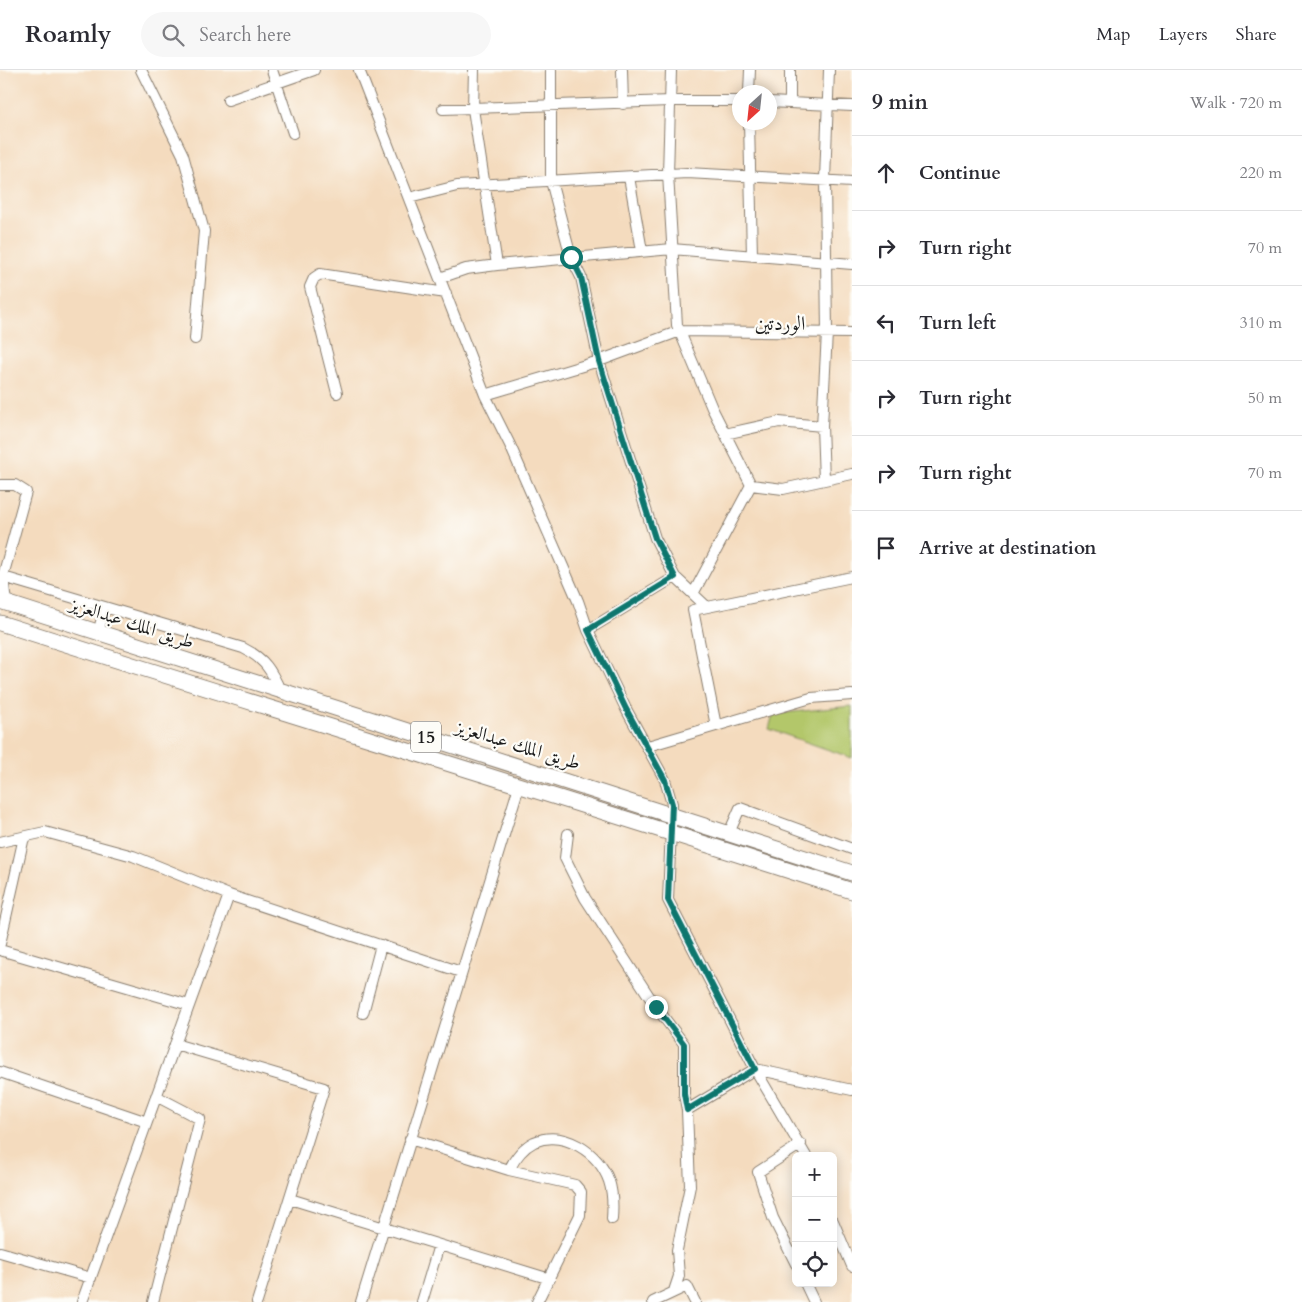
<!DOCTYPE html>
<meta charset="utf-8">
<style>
body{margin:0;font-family:Cardo,Amiri,serif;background:#f7f7f7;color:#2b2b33}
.controls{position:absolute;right:15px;bottom:15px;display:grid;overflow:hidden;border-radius:8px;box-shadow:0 2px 12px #0003}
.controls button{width:45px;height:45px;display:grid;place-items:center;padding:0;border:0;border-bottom:1px solid #e1e1e2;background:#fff;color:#2b2b33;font:25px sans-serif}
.compass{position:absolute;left:732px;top:15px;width:45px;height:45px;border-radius:50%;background:#fff;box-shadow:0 2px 12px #0003;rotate:207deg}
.stop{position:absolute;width:15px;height:15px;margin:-11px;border:4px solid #0f766e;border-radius:50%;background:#fff}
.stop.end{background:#0f766e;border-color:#fff;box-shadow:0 1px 5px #0008}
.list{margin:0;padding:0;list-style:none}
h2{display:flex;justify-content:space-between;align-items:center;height:65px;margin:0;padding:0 20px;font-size:21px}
h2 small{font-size:16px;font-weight:400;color:#7c7c81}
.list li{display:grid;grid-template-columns:32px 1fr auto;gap:15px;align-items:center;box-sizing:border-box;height:75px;padding:0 20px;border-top:1px solid #e1e1e2}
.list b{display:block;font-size:19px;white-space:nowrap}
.list em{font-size:16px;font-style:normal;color:#7c7c81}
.icon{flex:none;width:28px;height:28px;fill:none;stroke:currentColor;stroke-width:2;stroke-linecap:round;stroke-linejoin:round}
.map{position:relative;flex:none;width:852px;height:1232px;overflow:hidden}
header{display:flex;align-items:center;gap:30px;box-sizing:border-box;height:70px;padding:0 25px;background:#fff;border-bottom:1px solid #e1e1e2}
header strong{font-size:24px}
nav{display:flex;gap:28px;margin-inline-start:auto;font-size:18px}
.search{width:350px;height:45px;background:#f7f7f7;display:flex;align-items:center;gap:12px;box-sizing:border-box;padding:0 18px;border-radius:28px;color:#7c7c81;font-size:19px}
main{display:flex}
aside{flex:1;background:#fff}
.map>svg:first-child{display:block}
.green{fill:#b3c76a;stroke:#687243}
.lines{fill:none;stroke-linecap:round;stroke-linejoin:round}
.minor-casing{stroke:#887c6d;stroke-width:12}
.highway-casing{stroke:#887c6d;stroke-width:17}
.minor{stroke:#fff;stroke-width:10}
.highway{stroke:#fff;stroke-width:15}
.route{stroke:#0f766e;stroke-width:6}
.labels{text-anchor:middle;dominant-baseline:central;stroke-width:4.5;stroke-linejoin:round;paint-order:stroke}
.shield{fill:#fdfcf7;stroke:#605f5e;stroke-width:1}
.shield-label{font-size:18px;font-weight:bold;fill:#1c1c1c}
.street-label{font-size:19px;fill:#1c1c1c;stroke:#fdfcf7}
.neighbourhood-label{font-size:20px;fill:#1c1c1c;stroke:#fdfcf7}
</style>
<header>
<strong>Roamly</strong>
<div class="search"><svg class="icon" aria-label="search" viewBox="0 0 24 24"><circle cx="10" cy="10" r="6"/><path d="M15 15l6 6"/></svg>Search here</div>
<nav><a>Map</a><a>Layers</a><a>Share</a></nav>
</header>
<main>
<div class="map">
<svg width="852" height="1232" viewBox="0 0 852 1232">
<rect width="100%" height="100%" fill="#fdfcf7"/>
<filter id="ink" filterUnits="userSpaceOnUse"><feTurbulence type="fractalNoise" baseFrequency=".02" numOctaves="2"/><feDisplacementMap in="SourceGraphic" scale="10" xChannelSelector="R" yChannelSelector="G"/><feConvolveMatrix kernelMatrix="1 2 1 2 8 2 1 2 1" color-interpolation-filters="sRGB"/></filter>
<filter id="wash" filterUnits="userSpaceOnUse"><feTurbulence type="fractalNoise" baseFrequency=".0096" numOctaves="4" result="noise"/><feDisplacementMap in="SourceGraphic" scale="20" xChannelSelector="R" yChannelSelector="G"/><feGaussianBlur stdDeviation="1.12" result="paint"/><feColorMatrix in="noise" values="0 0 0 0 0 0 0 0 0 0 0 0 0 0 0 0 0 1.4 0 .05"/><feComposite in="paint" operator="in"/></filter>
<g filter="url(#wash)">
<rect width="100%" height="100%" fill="#f4dbbe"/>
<path class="green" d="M852,636V688L769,659L773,644Z"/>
</g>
<g filter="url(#ink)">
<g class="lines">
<defs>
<path id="minor" d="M141,0L183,85L204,161L195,269
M272,0L293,63
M359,0L485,325L510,375L578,531L588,560L626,639L665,710L672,734L668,830L755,999L806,1086
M474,0L473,39L497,195
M551,0V111L571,187L581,207L599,291L655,468L675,507L707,537
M622,0L623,34
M671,0L668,104L677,255L712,338L751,415L783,419L852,404
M749,22L750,0
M228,30L314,0
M769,32L852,36
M790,33V0
M443,39L670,31H739
M749,52L752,186
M629,107L642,181
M409,128L457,116L687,103L852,112
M440,208L466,199L497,195L672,179L852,194
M337,323L310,217L314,208L320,204L446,223
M485,325L599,291L680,261L852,263
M725,364L779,352L822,356
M824,410L822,356L827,263L825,110L829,0
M0,415H15L26,422L3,506L6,533
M0,506L243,578C265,589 271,600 281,622
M693,524L751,415
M588,560L675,507
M98,563L105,537
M716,656L693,540L852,507
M648,676L811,628L852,625
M729,763L740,738L852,779
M568,764L565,788L585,828L656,937L684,974V1024L687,1040L690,1116L677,1180L679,1206L674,1221
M0,772L45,762L133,786L229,825
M0,874L24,767
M0,880L189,935
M363,943L381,875
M175,974L324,1018L257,1232
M0,1002L147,1052
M687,1040L755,999L852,1020
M410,1069L509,1100L575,1115L581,1122L580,1145L537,1232
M509,1100C515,1088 522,1078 534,1072C564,1059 599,1083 609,1111C613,1123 613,1136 612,1149
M290,1129L550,1209
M833,1151L852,1196
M0,1182L91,1208
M796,1194L773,1148L758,1102L801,1074
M805,1213L814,1232
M82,1232L229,825L461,902
M153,1232L200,1049L156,1026
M361,1232L519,716
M422,1232L439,1175
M653,1232L687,1216L695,1232"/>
<path id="highway" d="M0,531L852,803
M0,553C284,644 569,729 852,821"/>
</defs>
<use href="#minor" class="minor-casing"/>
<use href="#highway" class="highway-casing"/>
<use href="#minor" class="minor"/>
<use href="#highway" class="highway"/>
</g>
</g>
<g class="lines" filter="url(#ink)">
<path class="route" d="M571,187L581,207L599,291L655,468L675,507L588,560L626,639L665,710L672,734L668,830L755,999L687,1040L684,1024V974L656,937"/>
</g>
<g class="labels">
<rect class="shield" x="411" y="651.5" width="30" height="31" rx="4"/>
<g class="shield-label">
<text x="426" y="667">15</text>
</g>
<g class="street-label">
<text transform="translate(132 553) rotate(18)">طريق الملك عبدالعزيز</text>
<text transform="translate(518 675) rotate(17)">طريق الملك عبدالعزيز</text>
</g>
<g class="neighbourhood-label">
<text x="780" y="253">الوردتين</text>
</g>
</g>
</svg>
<div class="controls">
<button>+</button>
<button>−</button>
<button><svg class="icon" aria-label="locate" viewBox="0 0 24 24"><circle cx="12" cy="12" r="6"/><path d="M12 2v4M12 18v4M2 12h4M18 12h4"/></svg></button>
</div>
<svg class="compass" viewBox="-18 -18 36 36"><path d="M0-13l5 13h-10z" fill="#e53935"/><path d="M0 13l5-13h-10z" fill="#7c7c81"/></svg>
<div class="stop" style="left:571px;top:187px"></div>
<div class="stop end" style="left:656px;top:937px"></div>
</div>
<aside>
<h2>9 min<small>Walk · 720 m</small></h2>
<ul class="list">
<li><svg class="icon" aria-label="ahead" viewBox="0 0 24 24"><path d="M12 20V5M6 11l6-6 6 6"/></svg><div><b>Continue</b></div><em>220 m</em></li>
<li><svg class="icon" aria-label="right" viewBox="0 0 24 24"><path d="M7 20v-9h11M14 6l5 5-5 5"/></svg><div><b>Turn right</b></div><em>70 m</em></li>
<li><svg class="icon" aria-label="left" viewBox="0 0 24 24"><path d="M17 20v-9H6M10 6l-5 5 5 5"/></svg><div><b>Turn left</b></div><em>310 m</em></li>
<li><svg class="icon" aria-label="right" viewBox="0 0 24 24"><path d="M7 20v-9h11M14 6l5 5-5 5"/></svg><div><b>Turn right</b></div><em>50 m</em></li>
<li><svg class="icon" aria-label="right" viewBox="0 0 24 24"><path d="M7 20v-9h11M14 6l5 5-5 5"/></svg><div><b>Turn right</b></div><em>70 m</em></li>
<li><svg class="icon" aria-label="arrive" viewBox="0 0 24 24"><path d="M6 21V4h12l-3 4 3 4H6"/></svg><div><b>Arrive at destination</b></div></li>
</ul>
</aside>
</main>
